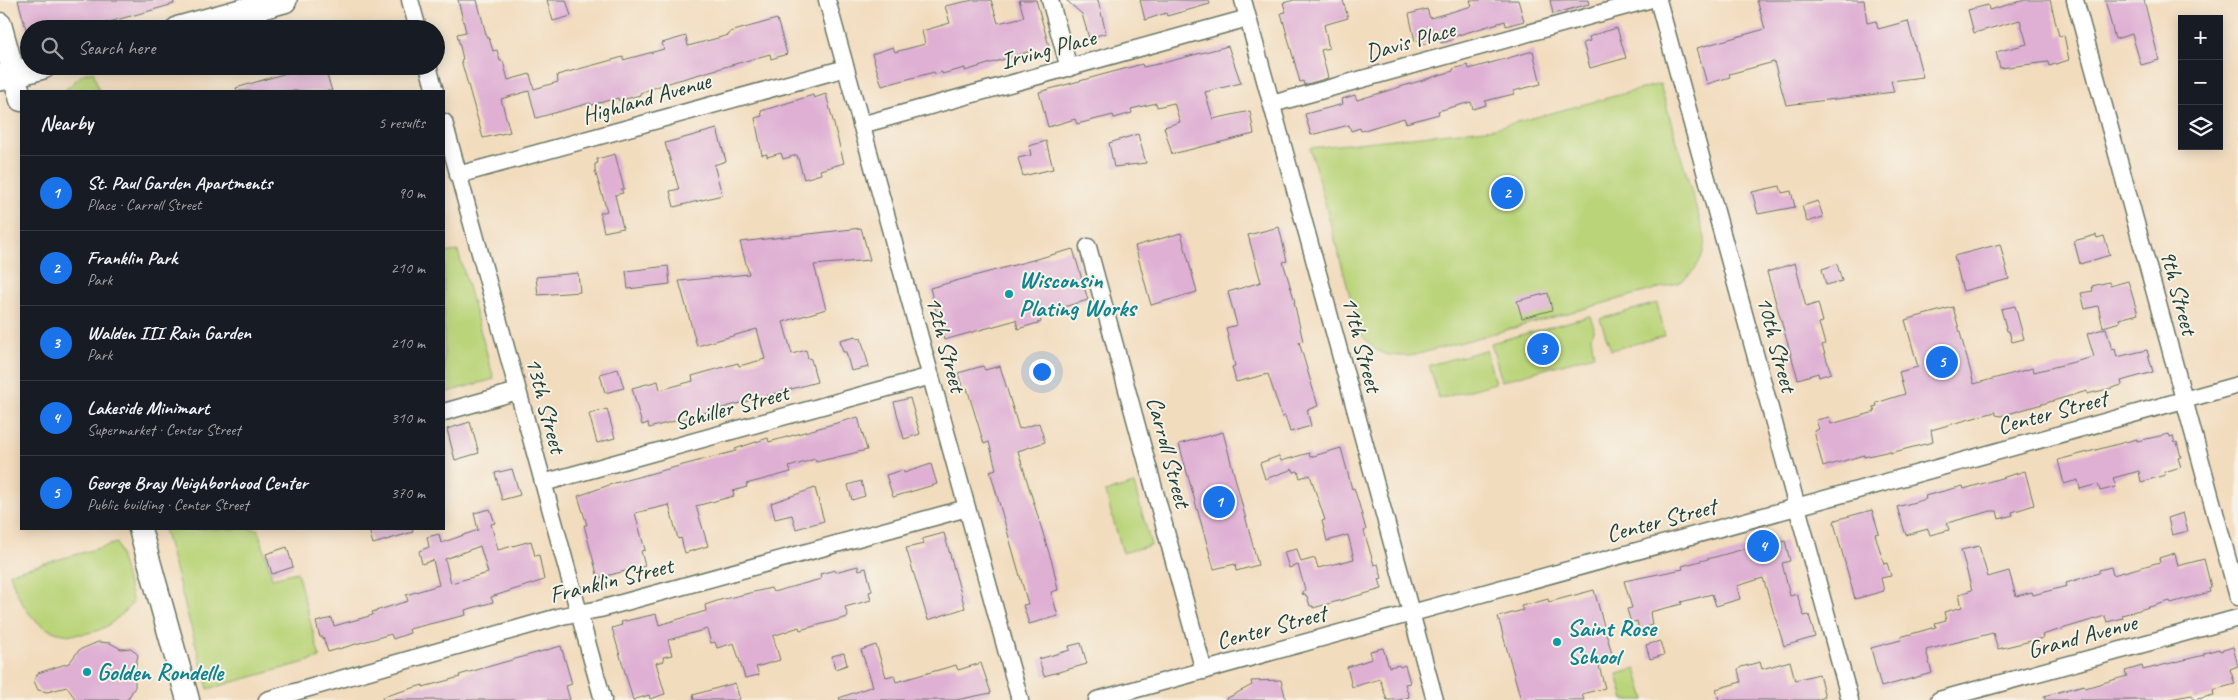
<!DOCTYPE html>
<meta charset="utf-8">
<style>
body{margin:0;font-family:Caveat,sans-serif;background:#242831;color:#f1f3f6}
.controls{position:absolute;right:15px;top:15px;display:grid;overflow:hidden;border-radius:0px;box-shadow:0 2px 12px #0003}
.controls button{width:45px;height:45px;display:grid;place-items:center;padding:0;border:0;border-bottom:1px solid #363941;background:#171b24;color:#f1f3f6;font:25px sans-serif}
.you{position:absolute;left:1041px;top:371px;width:18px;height:18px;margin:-12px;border:4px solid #fff;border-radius:50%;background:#1a73e8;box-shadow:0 0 0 8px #1a73e833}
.badge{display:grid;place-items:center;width:32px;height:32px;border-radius:50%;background:#1a73e8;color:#fff;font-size:16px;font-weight:700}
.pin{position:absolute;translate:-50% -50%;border:2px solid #fff;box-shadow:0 1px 5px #0006}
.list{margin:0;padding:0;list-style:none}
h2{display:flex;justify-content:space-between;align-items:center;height:65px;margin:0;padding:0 20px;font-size:21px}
h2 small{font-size:16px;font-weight:400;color:#9ea1a6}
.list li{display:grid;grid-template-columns:32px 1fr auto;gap:15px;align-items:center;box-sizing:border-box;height:75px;padding:0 20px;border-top:1px solid #363941}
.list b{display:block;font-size:19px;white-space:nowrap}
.list p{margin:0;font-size:16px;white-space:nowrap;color:#9ea1a6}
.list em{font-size:16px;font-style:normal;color:#9ea1a6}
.icon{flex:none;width:28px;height:28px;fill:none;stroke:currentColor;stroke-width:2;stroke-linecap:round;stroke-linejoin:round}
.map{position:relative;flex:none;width:2238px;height:700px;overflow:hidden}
.search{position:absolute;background:#171b24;box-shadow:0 2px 12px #0003;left:20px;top:20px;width:425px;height:55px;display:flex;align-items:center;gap:12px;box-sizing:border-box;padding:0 18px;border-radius:28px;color:#9ea1a6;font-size:19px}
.panel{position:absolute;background:#171b24;box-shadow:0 2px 12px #0003;left:20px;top:90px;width:425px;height:440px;border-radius:0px}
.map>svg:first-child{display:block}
.green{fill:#bad479;stroke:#6c8856}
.building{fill:#dfb0d4;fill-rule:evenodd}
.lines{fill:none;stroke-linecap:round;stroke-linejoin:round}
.street-casing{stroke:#697564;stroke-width:19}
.secondary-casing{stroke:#697564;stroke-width:25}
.primary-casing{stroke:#697564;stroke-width:28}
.street{stroke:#fff;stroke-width:16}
.secondary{stroke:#fff;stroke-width:22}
.primary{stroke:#fff;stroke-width:25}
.culture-dot{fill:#0f9aa8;stroke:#f7f3e8;stroke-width:2}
.labels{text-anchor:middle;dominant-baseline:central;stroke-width:4;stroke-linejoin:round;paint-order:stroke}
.street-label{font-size:24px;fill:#1f3d34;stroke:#f7f3e8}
.culture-label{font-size:24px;font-weight:bold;fill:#0d838f;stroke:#f7f3e8;text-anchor:start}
</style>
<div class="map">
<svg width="2238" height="700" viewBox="0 0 2238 700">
<rect width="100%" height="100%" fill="#f7f3e8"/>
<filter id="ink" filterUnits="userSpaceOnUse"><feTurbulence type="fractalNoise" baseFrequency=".02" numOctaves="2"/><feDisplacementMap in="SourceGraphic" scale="10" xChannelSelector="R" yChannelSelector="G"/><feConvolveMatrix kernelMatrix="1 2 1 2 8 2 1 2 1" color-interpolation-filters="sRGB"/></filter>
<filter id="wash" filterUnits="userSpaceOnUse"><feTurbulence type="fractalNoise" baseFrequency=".0096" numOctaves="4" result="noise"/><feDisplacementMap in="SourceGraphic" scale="20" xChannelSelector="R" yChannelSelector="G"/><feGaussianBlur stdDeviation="1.12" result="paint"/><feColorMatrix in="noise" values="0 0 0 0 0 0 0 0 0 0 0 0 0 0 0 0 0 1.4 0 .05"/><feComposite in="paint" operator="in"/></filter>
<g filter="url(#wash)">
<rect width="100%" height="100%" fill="#f2dcbe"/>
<path class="green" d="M93,71L99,91H64L83,74Z
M1660,84L1705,238C1704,259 1696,272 1678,283L1411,356C1382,356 1379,355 1360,333L1310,148L1495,128Z
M458,251L494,379L444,393V253Z
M1657,303L1665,336L1611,350L1600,319Z
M1590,316L1594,327L1591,337L1594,355L1502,381L1491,343Z
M1486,350L1495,383L1439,399L1429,365Z
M1134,484L1151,545L1123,553L1105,492Z
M164,529H258L272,578L297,572L320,658L208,689Z
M117,543L133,603C125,611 116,620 107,626C99,631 90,633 81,634C41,640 19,607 10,573Z
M1636,669L1645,700H1624L1617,674Z"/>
<g id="blocks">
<path class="building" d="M18,0H173L174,4L84,29H26Z
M458,0H477L487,38H489L493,51L497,50L500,61H503L508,80L530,74L534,89L558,82L557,75L623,57V60L664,49L662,43L686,36L688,46L729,35L730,32L777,19L787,54L771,59L770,54L665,84L640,93V95L619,101L618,98L591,105L590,103L536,118L529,91L501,99L510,132L483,138L461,60L463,59L457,34L466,32Z
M547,0H566L571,16L553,21Z
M973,0H991L998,23L1024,17L1019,0H1036L1051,53L1032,58L1031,51L965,71V68L942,74V72L935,74L934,72L882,86L872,54L893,47L895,52L925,44L922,31L950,23L945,6Z
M1066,0H1098L1106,33L1089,38L1082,14Z
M1140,0H1209L1210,4L1167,16L1166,13L1145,20Z
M1294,0H1343L1348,18L1324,25L1329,48L1321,50L1328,78L1304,85L1303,81L1300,82L1281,13L1286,12L1283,3Z
M1470,0H1518L1524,21L1506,26L1505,21L1452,37V40L1441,43L1440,40L1421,45L1419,40L1415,41L1409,14L1427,9L1430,18L1472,6Z
M1550,0H1588L1589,4L1553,14Z
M1757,0H1864L1867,23L1876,21L1878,29L1908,21L1923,77L1891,81L1894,92L1786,105L1774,62L1729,74L1730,77L1707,84L1697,48L1765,29Z
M2025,0H2050L2059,36L2064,35L2069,60L2049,66L2048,62L2000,68L1996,52L2027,44L2020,20L1974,33L1968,10L1988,5L1989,10Z
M2105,0H2144L2159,60L2141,65L2132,34L2115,39Z
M1617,28L1626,58L1590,68L1583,43L1590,41L1589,37L1596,34Z
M1228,46L1241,83L1205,92L1213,119L1250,111L1254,134L1172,154L1164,127L1180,122L1174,103L1157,107L1156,103L1131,109L1132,113L1114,118L1113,115L1077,124L1075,119L1048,127L1039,92L1142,64L1143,67L1163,63Z
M1533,51L1541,84L1513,91L1514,94L1485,101L1486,105L1473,109L1471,102L1438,111L1439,114L1406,123L1404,118L1361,131L1360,128L1351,131L1349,125L1311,135L1305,114L1343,104L1342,99L1355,95L1357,100L1453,71V69L1468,65L1469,69Z
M310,66H324L332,91H237L236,88Z
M826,94L844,163L820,170L821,174L804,179L797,155L783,159L781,153L767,157V154L762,155L755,118L762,116L761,111L813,95L814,98Z
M717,129L726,161L714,165L722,195L674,207L670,191L679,189L665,143Z
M1138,134L1146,163L1114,167L1109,143Z
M1046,141L1053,169L1023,176L1018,158L1031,155L1029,146Z
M615,154L624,189H621L623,193L615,195L623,228L604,232L600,213L607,211L595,171V164L598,163L597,159Z
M1780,186L1782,193L1791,191L1795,207L1758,214L1752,192Z
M1818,201L1823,217L1807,222L1802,206Z
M1279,227L1287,261L1283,262L1295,302H1294L1303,341L1299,342L1318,406L1307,410L1311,426L1290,432L1285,416L1282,417L1268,374L1236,382L1232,367L1235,366L1226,328L1237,325L1228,292L1261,282L1248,235Z
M861,228L870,260L814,265L826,309L783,322L792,354L806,350L808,358L811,359L817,382L649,428L648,423L642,425L632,388L658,381L660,390L693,381L692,376L738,363L739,366L765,359L757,329L697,346L679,281L749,274L740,242Z
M1181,233L1197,292L1151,305L1135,246Z
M2096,235L2097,238L2104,236L2110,255L2080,264L2074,241Z
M2000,244L2009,279L1963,291L1954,256Z
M1073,249L1088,300L1039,314L1041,322L1018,329L1016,320L944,340L930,288Z
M1795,263L1806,307L1818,303L1823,322L1819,323L1825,344L1822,345L1831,373L1819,377L1818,373L1798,379L1767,272Z
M1837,264L1842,281L1826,285L1822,269Z
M668,266L670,284L628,289L626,271Z
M578,273L580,292L538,295L536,277Z
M2128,281L2138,314L2119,319L2120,322L2103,327L2098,306L2085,309L2081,293L2093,291L2092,286L2109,282L2110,286Z
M1548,293L1552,310L1522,318L1517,301Z
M2015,306L2024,339L2012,342L2009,331H2007L2001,309Z
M1953,307L1974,384L2033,368L2034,372L2094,357L2087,334L2106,328L2112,350L2115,349L2117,357L2147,350L2153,372L2121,381L2122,385L2108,389L2087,394V391L2001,416L1996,415L1995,412L1931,430L1933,442L1890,453V451L1864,457V455L1823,467L1814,431L1819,429L1816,420L1829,417L1831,424L1875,412L1873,407L1877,406L1876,403L1905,394L1899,372L1918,367L1905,320Z
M856,336L857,339L861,338L869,367L851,371L846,352H843L840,340Z
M983,366L985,370L1000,366L1019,429L1039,423L1045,442L1018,451L1053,566L1058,590L1051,592L1058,616L1029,624L1023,605L1028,604L990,471L996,469L989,442L984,444L967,388L963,389L958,373Z
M618,369L624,388L605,393L600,374Z
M910,398L920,434L904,439L894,402Z
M607,409L615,438L597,443L589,414Z
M858,417L867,450L816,462L815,459L789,467L791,472L746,484L747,487L733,491L734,496L696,506L708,546L685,553L681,538L678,539L669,505L635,513L645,550L641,551L645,566L598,578L584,525H587L578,496L615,483L736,451L735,449L768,438L769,442Z
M470,422L479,453L455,460L447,429Z
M1223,432L1258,565L1236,571L1235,564L1214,569L1179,444Z
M2169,434L2170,437L2173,436L2175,443L2177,442L2181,457L2178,458L2181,467L2164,472L2165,475L2141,482L2139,471L2113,478L2116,487L2100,491L2098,484L2080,489L2078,480L2064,484L2058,460L2137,439V441Z
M1341,448L1352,489L1354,488L1359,504L1366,530L1364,531L1374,565L1378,564L1382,578L1379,579L1382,589L1313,608V606H1310L1307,596L1302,594L1305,589L1298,565L1289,568L1284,552L1297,549L1301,562L1315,558L1318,568L1354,559L1348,535L1327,541L1322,521L1325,520L1310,475L1300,478L1298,471L1294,472L1293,469L1265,479L1260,463L1279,456L1281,461L1309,453L1310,457Z
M931,464L937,484L893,497L886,475L903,470L904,473Z
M512,469L520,495L502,500L495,473Z
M2025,471L2034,505L2012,512L2013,515L1999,519L1997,511H1991L1947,523L1949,530L1930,535L1928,529L1906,535L1897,507L1926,499L1925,496L1963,486L1964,489Z
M861,481L865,496L852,500L848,485Z
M815,488L824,521L796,529L792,515L775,519L771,503Z
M490,509L495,523L491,524L498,550L531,541L535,556L539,555L544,580L491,597L493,602L465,610L466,615L409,629L410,633L393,639L391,634L328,652L323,637H320L316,622L332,618L334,626L373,615L372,612L408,601L406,595L439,585L433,560L422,564L419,551L429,547L427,537L439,534L441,543L478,530L474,513ZM480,546L488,573L451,583L445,559Z
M1872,510L1879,533L1875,534L1884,564L1887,563L1891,576L1881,578L1884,591L1855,599L1834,523L1835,520Z
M2183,513L2188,531L2172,535L2168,518Z
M369,529H412L413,532L373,544Z
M944,533L965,608L928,620L906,548L924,544L922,539Z
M1768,535L1770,540L1775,538L1777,543L1785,541L1790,561L1782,563L1790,596L1797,594L1804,616L1809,615L1815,637L1784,646L1763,578L1737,586L1740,599L1716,606L1712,594L1681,602L1682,604L1650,612L1652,625L1639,629L1637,621L1631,623L1627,609L1632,608L1624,581L1683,569L1682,566L1755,546L1753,538Z
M1979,546L1988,577L2009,571L2016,596L2032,592L2033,595L2067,586L2066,583L2099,573V570L2111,567L2113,575L2160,562L2159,558L2175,553L2178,566L2204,559L2211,587L2209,588L2210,592L2171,603L2170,601L2122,615L2123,618L2107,622L2105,616L2042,635L2043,638L1998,649L1993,633L1926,650L1932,673L1881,687L1871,648L1901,640L1900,637L1936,627L1935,623L1946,620L1944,612L1962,607L1959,594L1972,590L1961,550Z
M287,547L293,567L272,574L266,554Z
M858,566L859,570L866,568L872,591L869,592L871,600L845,607L848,617L800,630L799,627L773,636L780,660L756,667L759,675L745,678L734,643L717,648L715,642L711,643L707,629L668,640L672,655L663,657L664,661L656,663L665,694L650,699L649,695L633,700L612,628L622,625L621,622L656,614L659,625L706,611L705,605L720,600L771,588L773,592L821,579L820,574L835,570V572Z
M1594,590L1614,661L1599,666L1605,688L1582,694L1584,700H1521L1498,617L1523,610L1521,606L1534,603L1548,599L1549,602Z
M1660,641L1664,655L1650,659L1646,645Z
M98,642L110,643L121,649L131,648L138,655L135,669V687L127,700H76L67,687L47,692L38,690L34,681L38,673L69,663L79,650Z
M1081,643L1087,664L1044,676L1039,659L1070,650L1069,646Z
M876,645L886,677L894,675L896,682L956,665L958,670L981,663L991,693L956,700H840L839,698L873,686L861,650Z
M561,646L572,684L566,686L570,700H383L382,697L423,685V687L460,677L459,675Z
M2233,647L2238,666L2230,669L2235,684L2213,690L2214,695L2194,700L2192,695L2164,700H2045L2044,696L2084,685L2085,688L2127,676L2125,671L2142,666L2143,670L2204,655V653L2219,649L2220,651Z
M1383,648L1389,667L1399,665L1400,667L1405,665L1410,683L1405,684L1409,697L1399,700H1387L1380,679L1352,687L1347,667L1372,659L1370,651Z
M844,653L847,665L835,669L832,656Z
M1790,661L1795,680L1819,674L1825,697L1816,700H1719L1716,689L1741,682L1738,670L1741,667L1760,662L1762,669Z
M1281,680L1286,700H1224L1252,685L1251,681Z
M735,683L740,700H694L693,695Z"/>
</g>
</g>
<g filter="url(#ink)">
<use href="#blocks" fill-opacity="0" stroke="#697564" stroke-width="1"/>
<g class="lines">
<defs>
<path id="street" d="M410,0L418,29
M827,0L1020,700
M1050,0L1069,68
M1243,0L1435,700
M1658,0L1850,700
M2075,0L2238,597
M428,66L435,91
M1272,104L1648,0
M444,122L603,700
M861,125L1248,18
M458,175L846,68
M1088,247L1204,671
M444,412L518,391
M543,483L931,376
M267,700L562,616L600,609L967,508
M1097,700L2238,385
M1939,700L2238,618"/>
<path id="secondary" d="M0,24L21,100
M140,529L188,700"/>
<path id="primary" d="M179,29L284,0
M0,78L43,66"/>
</defs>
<use href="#street" class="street-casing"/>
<use href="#secondary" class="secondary-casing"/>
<use href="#primary" class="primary-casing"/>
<use href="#street" class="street"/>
<use href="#secondary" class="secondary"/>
<use href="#primary" class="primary"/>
</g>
</g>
<g class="culture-dot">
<circle cx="1009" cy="294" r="5"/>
<circle cx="1557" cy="642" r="5"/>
<circle cx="87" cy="672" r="5"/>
</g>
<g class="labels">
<g class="street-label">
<text transform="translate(1410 41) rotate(-16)">Davis Place</text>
<text transform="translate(1048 49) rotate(-15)">Irving Place</text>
<text transform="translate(646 98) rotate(-16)">Highland Avenue</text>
<text transform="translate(2179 292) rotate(75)">9th Street</text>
<text transform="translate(946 344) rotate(75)">12th Street</text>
<text transform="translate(1362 344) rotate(75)">11th Street</text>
<text transform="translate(1777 344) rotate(75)">10th Street</text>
<text transform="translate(546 405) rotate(75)">13th Street</text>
<text transform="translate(731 407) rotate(-15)">Schiller Street</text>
<text transform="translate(2052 412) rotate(-15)">Center Street</text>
<text transform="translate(1169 452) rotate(75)">Carroll Street</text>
<text transform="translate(1661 520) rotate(-15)">Center Street</text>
<text transform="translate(611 580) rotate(-14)">Franklin Street</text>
<text transform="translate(1271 627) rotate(-15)">Center Street</text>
<text transform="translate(2082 636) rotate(-15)">Grand Avenue</text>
</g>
<g class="culture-label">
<text x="1019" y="280">Wisconsin<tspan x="1019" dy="28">Plating Works</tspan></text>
<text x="1567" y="628">Saint Rose<tspan x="1567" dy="28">School</tspan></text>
<text x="97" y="672">Golden Rondelle</text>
</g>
</g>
</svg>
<div class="controls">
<button>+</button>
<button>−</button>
<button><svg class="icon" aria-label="layers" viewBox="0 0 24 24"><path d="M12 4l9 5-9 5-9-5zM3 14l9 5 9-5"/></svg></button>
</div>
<div class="you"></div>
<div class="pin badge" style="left:1219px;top:502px">1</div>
<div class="pin badge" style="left:1507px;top:193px">2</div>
<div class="pin badge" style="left:1543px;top:349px">3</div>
<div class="pin badge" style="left:1763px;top:546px">4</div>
<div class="pin badge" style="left:1942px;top:362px">5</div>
<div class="search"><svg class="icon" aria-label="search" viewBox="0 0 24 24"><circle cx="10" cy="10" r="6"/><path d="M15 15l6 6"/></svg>Search here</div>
<section class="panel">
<h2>Nearby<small>5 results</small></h2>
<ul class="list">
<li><span class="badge">1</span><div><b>St. Paul Garden Apartments</b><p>Place · Carroll Street</p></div><em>90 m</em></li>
<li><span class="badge">2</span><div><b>Franklin Park</b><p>Park</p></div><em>210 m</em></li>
<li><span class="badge">3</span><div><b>Walden III Rain Garden</b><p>Park</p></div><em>210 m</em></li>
<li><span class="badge">4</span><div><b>Lakeside Minimart</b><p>Supermarket · Center Street</p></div><em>310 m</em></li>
<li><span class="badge">5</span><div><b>George Bray Neighborhood Center</b><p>Public building · Center Street</p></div><em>370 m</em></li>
</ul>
</section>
</div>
